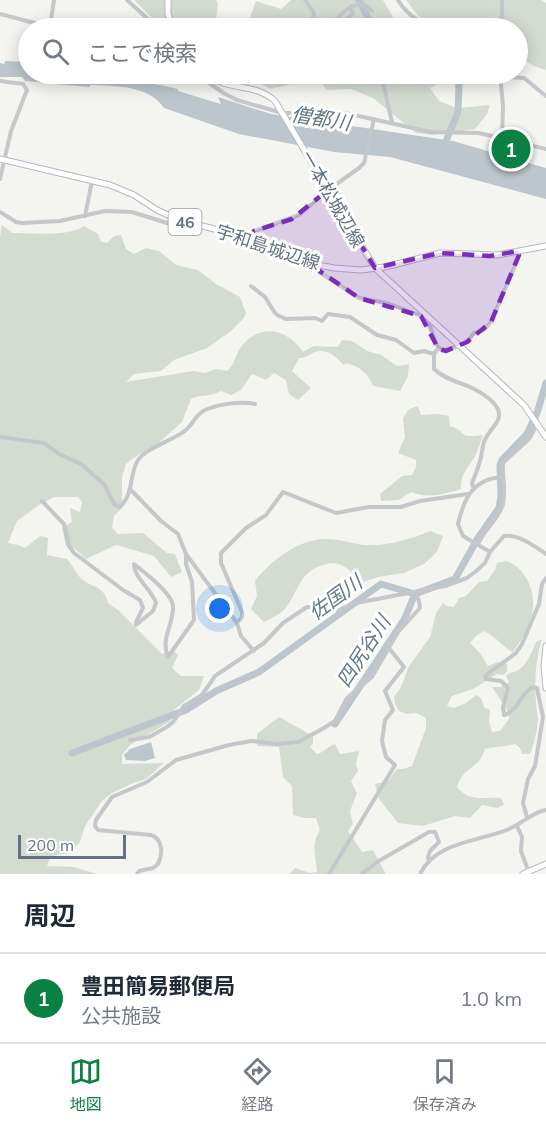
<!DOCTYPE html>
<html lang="ja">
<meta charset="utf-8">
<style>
body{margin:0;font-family:Mulish,"Noto Sans JP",sans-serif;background:#f2f2f3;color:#1f2937}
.scale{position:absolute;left:18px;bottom:15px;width:108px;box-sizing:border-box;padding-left:6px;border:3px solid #637182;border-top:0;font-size:16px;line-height:21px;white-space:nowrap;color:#637182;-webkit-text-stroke:4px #fff;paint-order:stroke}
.you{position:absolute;left:220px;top:609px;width:21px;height:21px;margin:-15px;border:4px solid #fff;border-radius:50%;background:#1a73e8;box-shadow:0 0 0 9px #1a73e833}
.badge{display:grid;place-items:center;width:39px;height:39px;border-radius:50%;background:#0b8043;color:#fff;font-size:20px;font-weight:700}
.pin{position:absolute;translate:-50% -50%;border:3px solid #fff;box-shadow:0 2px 6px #0006}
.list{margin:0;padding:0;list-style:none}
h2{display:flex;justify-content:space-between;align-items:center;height:78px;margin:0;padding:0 24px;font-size:26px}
h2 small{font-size:20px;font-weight:400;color:#747a83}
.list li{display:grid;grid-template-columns:39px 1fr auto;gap:18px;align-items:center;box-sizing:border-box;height:90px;padding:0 24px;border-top:2px solid #e0e1e3}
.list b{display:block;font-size:22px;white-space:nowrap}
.list p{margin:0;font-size:20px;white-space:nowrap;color:#747a83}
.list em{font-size:20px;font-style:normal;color:#747a83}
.icon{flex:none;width:33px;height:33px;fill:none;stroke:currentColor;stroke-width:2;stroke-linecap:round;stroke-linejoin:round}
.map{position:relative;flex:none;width:546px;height:874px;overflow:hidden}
.search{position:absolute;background:#fff;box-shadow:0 3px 15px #0003;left:18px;right:18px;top:18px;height:66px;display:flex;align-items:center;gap:15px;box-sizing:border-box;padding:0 21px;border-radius:33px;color:#747a83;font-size:22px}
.sheet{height:168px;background:#fff}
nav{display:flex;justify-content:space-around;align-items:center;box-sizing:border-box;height:84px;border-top:2px solid #e0e1e3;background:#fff;font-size:16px;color:#747a83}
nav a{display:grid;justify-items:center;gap:3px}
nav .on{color:#0b8043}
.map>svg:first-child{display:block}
.green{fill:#d4dcd2}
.water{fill:#bdc6cc}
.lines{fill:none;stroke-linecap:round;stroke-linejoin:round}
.river{stroke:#bdc6cc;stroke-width:7}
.secondary-casing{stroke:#b7babf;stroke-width:7}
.primary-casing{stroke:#b5b8bd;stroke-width:7}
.street{stroke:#c5c7cb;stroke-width:4}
.secondary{stroke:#fff;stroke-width:5}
.primary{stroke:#fff;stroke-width:5}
.marked{fill:#7b2cbf;fill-opacity:0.2;stroke:#7b2cbf;stroke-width:4.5;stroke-dasharray:12 8;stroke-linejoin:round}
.labels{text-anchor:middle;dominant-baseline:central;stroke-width:6;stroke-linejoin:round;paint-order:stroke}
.shield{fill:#fff;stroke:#929ca8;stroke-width:1.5}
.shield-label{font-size:16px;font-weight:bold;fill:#637182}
.street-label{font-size:18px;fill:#637182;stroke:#fff}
.water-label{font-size:20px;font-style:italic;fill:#637986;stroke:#fff}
</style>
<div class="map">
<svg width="546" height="874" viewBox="0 0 546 874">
<rect width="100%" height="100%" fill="#f4f5f1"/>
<path class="green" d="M134,0H216L218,3L216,21L226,28H177L175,21L158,24Z
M291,0H383L399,28H246L256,1L281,9Z
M406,0H541L546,3V70C520,63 518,54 518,28H509L508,21L497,20L484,28H452L419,17Z
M216,74H449L444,81L430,88L439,101L457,108L490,105L487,114L475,129L433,135L416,133L373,98L351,89L327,90L317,78L271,89L257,82Z
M2,225L12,233C32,233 68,237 84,226L98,234L101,242L107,243L114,236L121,235L126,249L134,254L146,248L159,251L176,265L198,270L216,284L240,297L246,313L244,318L231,331L207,348L174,360L161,371L134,374L126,382L193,371L205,373L216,369L227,371C235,365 235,355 241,347C259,323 287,328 303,352L313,346L338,347L342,340L352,341L367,351L381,355L397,366L409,364L408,376L400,391L373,386C369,374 360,367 347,363L343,365C336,356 325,347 313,353C307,356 306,358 299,358L292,371L311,388L298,400L289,394L286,380L274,373L266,380L252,374L241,390L231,395L221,391C210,398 202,393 191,399L182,422L153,448L138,455L126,464L122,477V502L120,510L114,516L112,527L118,534L143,533L167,553L175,554L182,572L171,577L154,556L116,545L86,559L75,549L66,546L62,528L72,522L70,508L80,512L82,502L78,497H54L39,505L17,521L8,543L18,545L25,548L40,536L48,538L47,555L67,559C72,564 74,570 78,575C89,589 104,583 108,603L118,610L162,654L172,650L178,655L172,668L181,676H204L199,690L174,710L169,722L130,745L122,755V764L164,763L146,779L131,784L112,793L102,801L85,826L80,842L69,853L51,856L47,866L74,867L97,874H0V237Z
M418,406L421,415L438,414L449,416L450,426C468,431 456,439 483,435C480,443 478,451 474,458C466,471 461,473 461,489C445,494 427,499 411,492L399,500L381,501L380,494L402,476L412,475L416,467V460L398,453L405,437L403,418L409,409Z
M431,531L443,536L437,552L424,564L404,573L378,577L349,587L346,584L351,572C344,565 336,561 326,564C297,572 300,591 284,610C279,615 271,618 264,622L251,609L257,596L255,581C270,561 299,539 325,539C341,538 356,546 372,545C392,545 412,538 431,531Z
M506,561C524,566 535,589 533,608C531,624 522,640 513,652C502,647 496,636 484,631L476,636L470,643L480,653L488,666L498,662L507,664V671L504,675L497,674L473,689L452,696L447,706L454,708L466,703L476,695L481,698L484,707L490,710L489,722L492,732L500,731L509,719L507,710L492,687H501L509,682L506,676L509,673C526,671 530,655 536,642L542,639C536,659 534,680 536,702C536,708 538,714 538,721C537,732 534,743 530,754H522L520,748L515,744C504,747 495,746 485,749C480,769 463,766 457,787C469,802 484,797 501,798L504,805L497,808L482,805L470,818L455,816L423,826L398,823L379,799L375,784L388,781L397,769H403L412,766L426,728V718L417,713L407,714L399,711L395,704L394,697L401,687L409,666L430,637L436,613L443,603L447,606L454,607L459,598L466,596L479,582L487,581L495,570L497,563Z
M279,717L313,736V743L310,747L317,754C325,752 327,746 335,744L340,754L359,751L356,764L358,771L351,781L357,793L350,811L353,824L348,831L362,852L373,850L386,874H289L295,868L310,873L317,872C316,854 310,847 320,830L316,818H305L293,815L292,786L283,777L279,747L257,746V734Z"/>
<path class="water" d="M5,61L28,62V74H119L129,77L131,75L133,79L178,89V91L221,104L218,97L271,114L453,141L546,168V199L390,157L334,152L239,134L164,108C149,85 115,86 91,85L89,87L25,81L22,77H0V63L4,64Z
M151,742L155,758L145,761L126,760L124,755L130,749Z"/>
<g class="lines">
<path class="river" d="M359,0L368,18L379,28
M444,146L458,112L459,84L451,74
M335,724L404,620L415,594
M72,753L186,710L216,691L259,672L381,584L415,594L455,579L478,538L499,508L501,496L500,465L502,460L527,434L537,413L546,383"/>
<defs>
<path id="secondary" d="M168,0V14L173,28
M207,74C229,92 254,82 275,101L375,268L524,405L546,437
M546,646L544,666L546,688
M523,874L546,864"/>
<path id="primary" d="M0,159L110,185L134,195L157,210L179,220L222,231L308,263L334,268L361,270L385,267L440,253L497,255L546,246"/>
</defs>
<use href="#secondary" class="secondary-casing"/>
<use href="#primary" class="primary-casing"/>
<path class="street" d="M127,0L158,28
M305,0L314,13L311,28
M398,0C408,17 423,24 442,28
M0,14L50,27L54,0
M50,27L59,28
M81,28H97
M330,28C340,16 347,3 365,5L372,11
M338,28L353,13L351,6
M353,28L356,26L360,28
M498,28L502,16V0
M160,74C171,84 186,82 199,76
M196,74L225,94L237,100L282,113H345L431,132L479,133L546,149
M381,74L392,122
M500,74L503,106L502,138
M505,74L510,77L524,78L546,96
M0,81L23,84L27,90L11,131L0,179
M0,212L16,222L22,223L60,221L105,211L132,212L167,223L170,221L172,217
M85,216L92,181
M250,241L254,231L299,215L328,190L359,168L364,163L374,119
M314,265L316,270L359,298L387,303L421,316L430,325L436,344L442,351L459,346
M251,286L265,297L275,313L279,316L286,319L315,318L322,321L328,314L350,317L377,335L396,340L414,353L424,351L434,354
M460,346L467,342L474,333L484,330L491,322L518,259V251
M438,348L434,354V369C444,379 459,382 472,388C484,394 506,407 497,422C492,429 487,434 484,442C482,448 482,455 480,461C478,468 475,476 472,483L473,487
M0,437L44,443L59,454L81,464L104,484L114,504L120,507C134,494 129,474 138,460C146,448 174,440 186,430C193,424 196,414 205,410C219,404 240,401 255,404
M131,490L161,521L178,534L186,554L237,623L241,636L254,651
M42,501L64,524L69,546L74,553L123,590L140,600L143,608L136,622V625L153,611L156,603C152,590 134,578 134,564C144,572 172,593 173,606C174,624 160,638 168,657L194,620L192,582L186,564V554
M478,544C484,530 496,522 502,507C507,494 502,477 503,463L529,439L538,423
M490,552L463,536L458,524C464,498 473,479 502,477
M237,623L242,617V612L221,563V553L246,528L266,515L283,492L336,513L369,507H401L420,501L468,494
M130,740L149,737L167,727L173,722L184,706L202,695L215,676L264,643L283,623L307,607L338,610L356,603L445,586L467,578L475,572L485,563L490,552L504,536C519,534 534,546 546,554
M527,817L523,803L528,779L535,766L543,717L537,688L533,687C520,693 519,711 504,715L503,707L508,688L501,681L486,679L485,676L516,653L522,644L539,604L542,584L546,578
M517,826L522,837L521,851L529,873
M137,874L139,871L153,868L158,864C163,854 163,839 151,835L98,830L95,826L96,820L112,797L147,782L176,760L229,745L251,741L278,744L298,742L324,728L335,721L347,698L372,677L398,632L420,608L419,601L415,593
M329,874L395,765L386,757L382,741L385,720L393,710L385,691L404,667L389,648
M362,874L377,862L429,832H435L439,842L430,851L428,857L429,860
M420,874C436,841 479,842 509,829C523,823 531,813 546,810"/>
<use href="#secondary" class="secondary"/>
<use href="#primary" class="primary"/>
</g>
<path class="marked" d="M328,190L375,268L440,253L490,256L518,251L519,255L491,322L467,342L446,351L438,348L421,316L359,298L308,263L250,241L254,231L292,219Z"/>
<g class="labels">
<rect class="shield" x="168.5" y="209" width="33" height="26" rx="4.5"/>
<g class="shield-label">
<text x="185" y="222">46</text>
</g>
<g class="street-label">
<text transform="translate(333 199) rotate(60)">一本松城辺線</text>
<text transform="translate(268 247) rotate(18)">宇和島城辺線</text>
</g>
<g class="water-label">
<text transform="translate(321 118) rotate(9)">僧都川</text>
<text transform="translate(335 597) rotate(-36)">佐国川</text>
<text transform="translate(363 651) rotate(-57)">四尻谷川</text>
</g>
</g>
</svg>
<div class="scale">200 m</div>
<div class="you"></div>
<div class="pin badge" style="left:511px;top:149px">1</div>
<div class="search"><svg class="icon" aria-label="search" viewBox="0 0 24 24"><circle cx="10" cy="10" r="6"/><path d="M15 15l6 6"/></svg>ここで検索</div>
</div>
<section class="sheet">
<h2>周辺<small></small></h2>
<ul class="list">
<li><span class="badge">1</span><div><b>豊田簡易郵便局</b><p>公共施設</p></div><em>1.0 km</em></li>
</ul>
</section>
<nav>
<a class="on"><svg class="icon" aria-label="map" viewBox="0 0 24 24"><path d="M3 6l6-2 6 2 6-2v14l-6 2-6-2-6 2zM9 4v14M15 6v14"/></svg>地図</a>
<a><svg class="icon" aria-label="directions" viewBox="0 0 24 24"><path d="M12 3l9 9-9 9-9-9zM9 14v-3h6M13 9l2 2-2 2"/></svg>経路</a>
<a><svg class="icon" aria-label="saved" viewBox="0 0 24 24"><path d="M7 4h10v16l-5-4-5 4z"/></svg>保存済み</a>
</nav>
